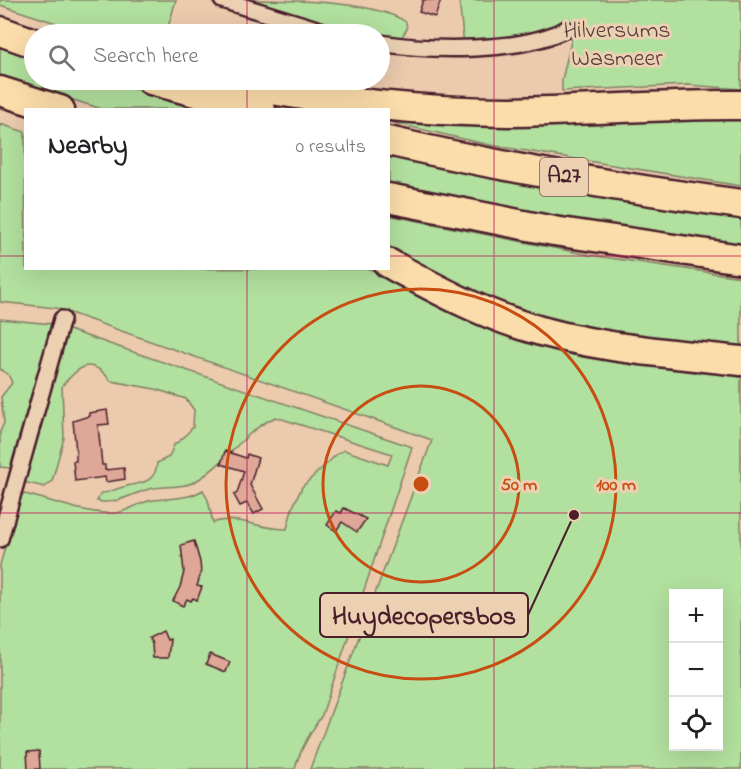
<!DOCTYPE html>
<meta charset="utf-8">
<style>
body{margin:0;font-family:"Indie Flower",sans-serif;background:#f6f6f6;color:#202124}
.controls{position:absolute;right:18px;bottom:18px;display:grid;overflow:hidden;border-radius:0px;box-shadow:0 6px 24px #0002}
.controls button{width:54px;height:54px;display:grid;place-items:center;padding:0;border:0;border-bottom:2px solid #e0e0e0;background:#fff;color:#202124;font:30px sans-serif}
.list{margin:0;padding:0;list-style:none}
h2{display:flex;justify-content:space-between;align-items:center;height:78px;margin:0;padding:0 24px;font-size:26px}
h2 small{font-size:20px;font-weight:400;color:#757577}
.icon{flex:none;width:33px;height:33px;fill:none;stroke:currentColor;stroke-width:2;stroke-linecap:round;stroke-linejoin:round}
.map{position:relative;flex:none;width:741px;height:769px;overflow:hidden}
.search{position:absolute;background:#fff;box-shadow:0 6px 24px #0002;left:24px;top:24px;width:366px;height:66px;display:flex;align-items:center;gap:15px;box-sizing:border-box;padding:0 21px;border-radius:33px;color:#757577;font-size:22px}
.panel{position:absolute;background:#fff;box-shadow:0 6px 24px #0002;left:24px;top:108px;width:366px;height:162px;border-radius:0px}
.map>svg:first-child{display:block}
.green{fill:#b2e09e;stroke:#7e8064;stroke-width:1.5;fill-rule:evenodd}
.building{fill:#dea797;stroke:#4a1f2b;stroke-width:1.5}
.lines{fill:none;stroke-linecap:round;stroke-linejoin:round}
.minor-casing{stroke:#4a1f2b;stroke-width:20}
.motorway-casing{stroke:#4a1f2b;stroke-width:33}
.minor{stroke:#ebd0b2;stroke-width:15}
.motorway{stroke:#fbddab;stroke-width:28}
.grid{fill:none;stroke:#c2185b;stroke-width:1.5;stroke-opacity:0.55}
.ring{fill:none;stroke:#c84d12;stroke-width:3}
.labels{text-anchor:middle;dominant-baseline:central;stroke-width:6;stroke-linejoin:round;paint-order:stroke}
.shield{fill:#ebd0b2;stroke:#7a5454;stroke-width:1.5}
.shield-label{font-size:22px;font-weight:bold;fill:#4a1f2b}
.park-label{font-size:24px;fill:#5a3c3c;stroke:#ebd0b2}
.centre{fill:#c84d12;stroke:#ebd0b2;stroke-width:3}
.ring-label{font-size:18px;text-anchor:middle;font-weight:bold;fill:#c84d12;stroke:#ebd0b2;stroke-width:6;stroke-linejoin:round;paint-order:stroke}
.leader{fill:none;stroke:#4a1f2b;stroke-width:2}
.callout-dot{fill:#4a1f2b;stroke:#ebd0b2;stroke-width:2}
.callout{fill:#ebd0b2;stroke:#4a1f2b;stroke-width:2}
.callout-label{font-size:26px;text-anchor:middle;font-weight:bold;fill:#4a1f2b}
</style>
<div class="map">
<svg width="741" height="769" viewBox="0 0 741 769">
<rect width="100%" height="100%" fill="#ebcaae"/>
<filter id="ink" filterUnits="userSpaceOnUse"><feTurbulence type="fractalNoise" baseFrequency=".0167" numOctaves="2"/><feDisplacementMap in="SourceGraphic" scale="12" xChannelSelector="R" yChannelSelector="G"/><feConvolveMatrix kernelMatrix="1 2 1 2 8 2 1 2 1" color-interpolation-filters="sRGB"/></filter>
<g filter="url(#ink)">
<path class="green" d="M0,0H176L166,34H90L0,5Z
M240,0C284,0 374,0 406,22L407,29L400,39C347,30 293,16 240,0Z
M459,0H741V89L688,85L562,91V80L572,37L542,46L465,54Z
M0,47L34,58V80H104L209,109H102L0,77Z
M389,111L741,116V186L490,145L389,122Z
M0,124L25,132L26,268L370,269L460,317L521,341L578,355L741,377V769H310L432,440L56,308L0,302ZM674,594H718V746H674Z
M389,154L741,217V246L560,219L389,183Z
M388,215L589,255L741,277V355L552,325L389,255Z
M0,319L52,324L10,468L0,467V432L4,423L1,397L12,383L8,374L0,369Z
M66,329L412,447L322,715C311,732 300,749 295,769H0V565L20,493C49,499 87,515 115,513C128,512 140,501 154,500C171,498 189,499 203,490L208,500L213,523C233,514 264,530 287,529L292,509L302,487L337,454L344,450L388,465L392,454L276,417C243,431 226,464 196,481C181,490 161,484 146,490C130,495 114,505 97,501L101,493C109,493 113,490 120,488C138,482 155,486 157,463L169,457L174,445L183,438L193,427L194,410L186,399L155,389L111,381C91,356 80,365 62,386L64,438L52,481L45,487L23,482Z"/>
<path class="building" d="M423,0H441L435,17L419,12Z
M107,410L109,424L98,425L102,465H105V470L124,468L125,479L106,482L105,477L75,481L73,461H76V451L73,421L89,416V413Z
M225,451L246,458L247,454L258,458L250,485L263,509L254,514L247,503L240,506L234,495L237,493L244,471L221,464Z
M344,508L366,519L357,532L342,522L336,531L327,525L336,511L341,513Z
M194,541L200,562L201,573L197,586L202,587L197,600L193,598L191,601L187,599L183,606L173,601L180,587L184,572L181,545Z
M163,631L167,640L170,639L168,658H153L152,644L149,638Z
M210,654L230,662L226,672L206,664Z
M39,751L40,769H28L27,752Z"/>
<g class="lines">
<defs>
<path id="minor" d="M222,0L333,34
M380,43C430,51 521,53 566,29
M0,539L62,319"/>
<path id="motorway" d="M0,31L34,43
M151,80L261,110
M221,80C316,100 412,112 510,112C587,111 664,104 741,105
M0,91L60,110
M388,141C505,168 622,188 741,204
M388,198L554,231L741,259
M388,263C431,286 474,310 521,325C591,348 667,353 741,361"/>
</defs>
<use href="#minor" class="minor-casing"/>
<use href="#motorway" class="motorway-casing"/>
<use href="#minor" class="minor"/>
<use href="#motorway" class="motorway"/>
</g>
</g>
<path class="grid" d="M247,0V34M494,0V769M247,80V110M0,256H26M388,256H741M247,268V769M0,513H741"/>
<g class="ring">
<circle cx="421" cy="484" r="98"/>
<circle cx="421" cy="484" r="195"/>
</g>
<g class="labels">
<rect class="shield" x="540" y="158" width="48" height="38" rx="4.5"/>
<g class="shield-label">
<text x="564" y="177">A27</text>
</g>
<g class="park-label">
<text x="617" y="31">Hilversums<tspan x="617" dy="28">Wasmeer</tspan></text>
</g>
</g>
<circle cx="421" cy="484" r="9" class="centre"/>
<g class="ring-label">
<text x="519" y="490">50 m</text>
<text x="616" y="490">100 m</text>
</g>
<path class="leader" d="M574 515L528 615"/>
<circle class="callout-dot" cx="574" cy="515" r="6"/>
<rect class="callout" x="320" y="593" width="208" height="44" rx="6"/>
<g class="callout-label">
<text x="424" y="624">Huydecopersbos</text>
</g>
</svg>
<div class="controls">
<button>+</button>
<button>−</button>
<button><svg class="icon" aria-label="locate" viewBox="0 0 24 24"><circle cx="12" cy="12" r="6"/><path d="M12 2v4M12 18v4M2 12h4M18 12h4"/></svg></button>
</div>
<div class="search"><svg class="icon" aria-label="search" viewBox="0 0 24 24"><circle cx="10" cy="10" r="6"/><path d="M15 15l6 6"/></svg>Search here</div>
<section class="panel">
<h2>Nearby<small>0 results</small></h2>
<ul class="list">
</ul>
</section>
</div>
